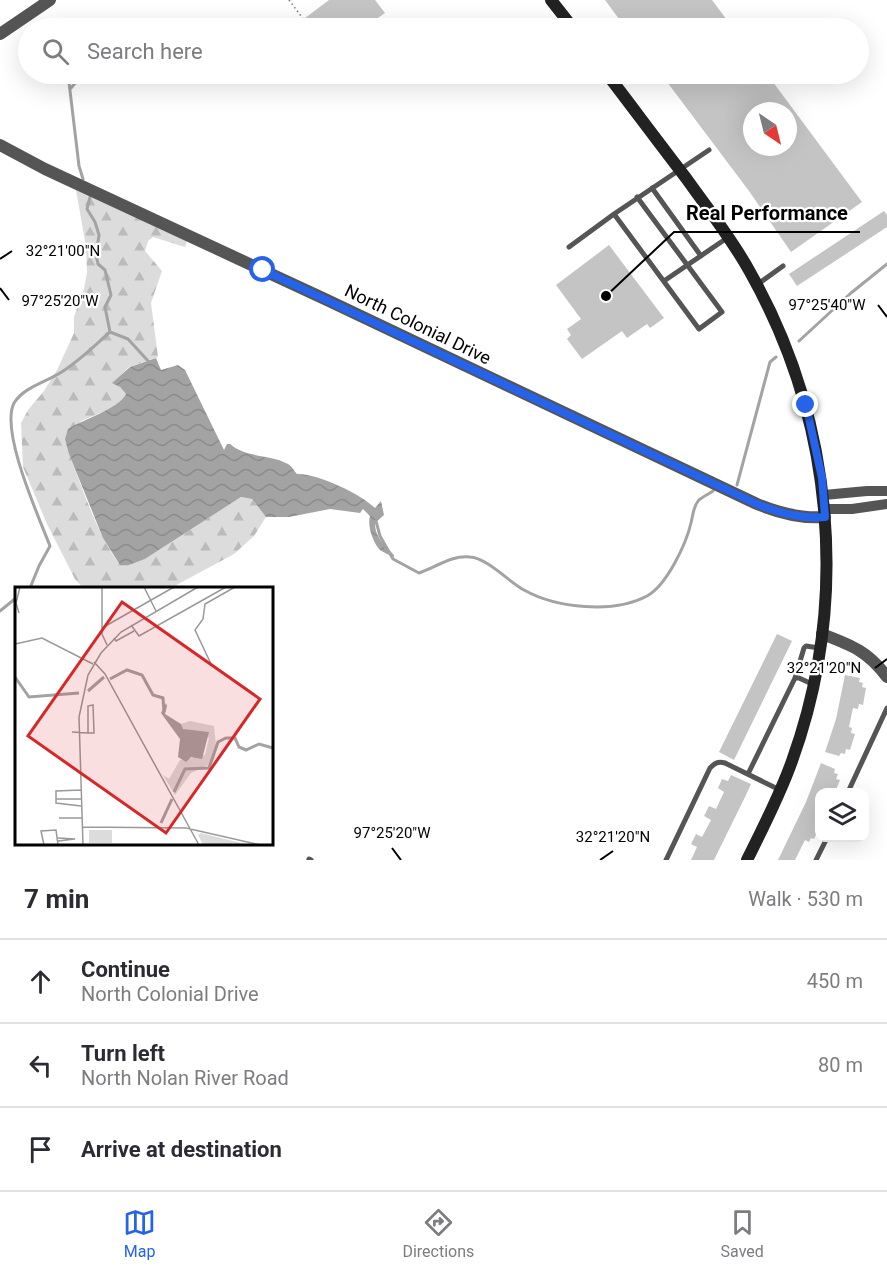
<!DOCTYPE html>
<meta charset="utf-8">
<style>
body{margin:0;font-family:Roboto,sans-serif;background:#f7f7f7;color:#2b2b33}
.controls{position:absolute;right:18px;bottom:18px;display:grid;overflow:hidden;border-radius:12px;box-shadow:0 6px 24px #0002}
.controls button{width:54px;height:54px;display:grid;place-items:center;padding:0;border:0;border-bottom:2px solid #e1e1e2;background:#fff;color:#2b2b33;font:30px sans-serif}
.compass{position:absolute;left:743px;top:102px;width:54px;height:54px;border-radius:50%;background:#fff;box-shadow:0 6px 24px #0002;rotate:145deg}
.stop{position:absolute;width:18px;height:18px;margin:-14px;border:4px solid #2563eb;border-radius:50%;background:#fff}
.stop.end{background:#2563eb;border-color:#fff;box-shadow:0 2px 6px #0008}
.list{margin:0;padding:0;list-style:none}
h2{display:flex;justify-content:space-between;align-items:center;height:78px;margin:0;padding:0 24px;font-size:26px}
h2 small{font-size:20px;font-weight:400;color:#7c7c81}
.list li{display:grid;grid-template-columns:39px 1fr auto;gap:18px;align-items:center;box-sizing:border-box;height:84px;padding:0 24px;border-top:2px solid #e1e1e2}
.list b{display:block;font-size:22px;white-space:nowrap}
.list p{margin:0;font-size:20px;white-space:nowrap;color:#7c7c81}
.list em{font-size:20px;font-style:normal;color:#7c7c81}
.icon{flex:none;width:33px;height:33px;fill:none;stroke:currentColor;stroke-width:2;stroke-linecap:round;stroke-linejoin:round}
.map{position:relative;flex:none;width:887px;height:860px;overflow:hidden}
.search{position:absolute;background:#fff;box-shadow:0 6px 24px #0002;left:18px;right:18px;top:18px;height:66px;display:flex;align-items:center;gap:15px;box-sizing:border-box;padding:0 21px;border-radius:33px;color:#7c7c81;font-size:22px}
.sheet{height:330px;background:#fff}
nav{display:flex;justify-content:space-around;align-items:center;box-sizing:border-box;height:84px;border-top:2px solid #e1e1e2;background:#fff;font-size:16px;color:#7c7c81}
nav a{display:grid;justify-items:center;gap:3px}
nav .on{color:#2563eb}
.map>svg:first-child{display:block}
.forest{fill:url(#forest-firs)}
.water{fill:url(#water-waves)}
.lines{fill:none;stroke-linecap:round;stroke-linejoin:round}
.stream{stroke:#a3a3a3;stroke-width:3}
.building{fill:#c4c4c4;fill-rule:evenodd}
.path{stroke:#777;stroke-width:1.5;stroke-dasharray:1.5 3;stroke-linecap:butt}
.service{stroke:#555;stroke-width:5}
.minor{stroke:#555;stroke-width:10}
.tertiary{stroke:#555;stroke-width:12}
.secondary{stroke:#222;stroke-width:12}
.route{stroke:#2563eb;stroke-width:8}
.ticks{fill:none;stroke:#000;stroke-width:2}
.labels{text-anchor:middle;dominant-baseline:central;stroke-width:4.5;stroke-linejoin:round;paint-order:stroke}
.street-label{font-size:18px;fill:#000;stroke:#fff}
.inset-river{fill:none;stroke:#a3a3a3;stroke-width:3}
.inset-road{fill:none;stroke:#999;stroke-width:1.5}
.view{fill:#d62828;fill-opacity:0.15;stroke:#d62828;stroke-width:3}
.inset-edge{fill:none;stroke:#000;stroke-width:3}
.ticks-label{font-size:15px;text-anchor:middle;fill:#000;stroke:#fff;stroke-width:4.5;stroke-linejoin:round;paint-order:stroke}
.leader{fill:none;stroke:#000;stroke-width:2}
.callout-dot{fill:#000;stroke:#fff;stroke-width:2}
.callout-label{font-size:20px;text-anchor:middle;font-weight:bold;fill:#000;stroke:#fff;stroke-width:4.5;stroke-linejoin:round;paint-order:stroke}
</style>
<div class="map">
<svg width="887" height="860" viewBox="0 0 887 860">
<defs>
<pattern id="forest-firs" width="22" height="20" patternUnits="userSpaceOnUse" patternTransform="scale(1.5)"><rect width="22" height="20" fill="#dcdcdc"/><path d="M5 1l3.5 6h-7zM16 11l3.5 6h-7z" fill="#bbb"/></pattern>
<pattern id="water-waves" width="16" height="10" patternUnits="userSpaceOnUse" patternTransform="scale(1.5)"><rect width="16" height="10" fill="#a3a3a3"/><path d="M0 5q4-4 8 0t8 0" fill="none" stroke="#8b8b8b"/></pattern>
</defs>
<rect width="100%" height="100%" fill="#fff"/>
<path class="forest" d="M76,190L187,241L185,247L153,237L148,241L145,251L162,271L151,303L158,357L129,367L113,383L120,387L126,394C117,409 95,414 80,422L69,454C84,491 96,533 120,565H129L145,559L241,497L252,499L266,517L254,536L234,554L171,588H83L75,579L47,524L23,467L21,423L28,410L44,391L57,370L74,333V317L84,289L87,272L86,247Z"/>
<path class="water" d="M156,358L161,370L178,365L185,370L224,450L227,444H230C246,458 270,454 288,464C292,466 294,471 297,474C317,473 361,494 375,508L381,501L384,515L375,523C375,538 385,545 394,555V557C390,555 384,553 380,550C373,543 367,525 370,516L363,509L360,513L330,509L289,517H266L252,499L241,497L145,559L129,565H120L103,538L69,454L65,439L68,429C84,419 118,409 126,394L120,387L112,383L130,367Z"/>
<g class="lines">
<path class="stream" d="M68,74L79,166L83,179
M71,88L83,74
M110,332L128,339L149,362
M799,341L851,293L887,264
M737,485L770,362L776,357
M376,521L380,536L393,559L419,573C437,567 451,555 470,557C487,558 509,582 524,590C556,608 614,614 647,596C667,585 686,544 691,523C693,515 693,508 698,501C702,497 709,494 713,491
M30,588L39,566L50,546C38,515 0,431 14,403C24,387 46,382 60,373C78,362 94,346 110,332L105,307L111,295L105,270L98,264L96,255L99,235L95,222L87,209L90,197
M0,611L16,598"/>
</g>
<path class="building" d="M329,0H375L385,13L364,28H313L305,18Z
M605,0H712L733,28H617L613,23L619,19Z
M661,74H767L862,202L791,252L749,191ZM752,111H788V147H752Z
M884,211L887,215V227L797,286L789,274Z
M609,245L664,318L650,328L647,324L627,338L622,331L582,359L567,339L571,335L567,329L581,319L556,285Z
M777,634L792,641L734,760L719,752Z
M845,675L860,678L859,682L863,683L862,687L866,688L863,705L859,704L858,709L853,708L849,727L852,728L851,733L855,734L850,750L846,749L845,754L841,753L839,756L825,752L836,719Z
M821,763L835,769L834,773L838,774L836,779L840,780L835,792H819V808L816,816L819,817V828L814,839L811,838L809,842L805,840L795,860H778L806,802Z
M731,775L751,784L746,795L714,860H691L697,847L691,844L696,834L702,837L711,820L704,816L709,806L716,809L724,792L718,788L722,779L728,781Z"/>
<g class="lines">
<path class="path" d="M289,0L310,28"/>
<path class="service" d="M604,28L608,21
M652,188L701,256
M637,197L722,312L699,329L614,214L709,150
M569,247L614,214
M664,281L727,238
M758,284L783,266
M795,678L804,648L806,646L819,648
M748,774L795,678H799L812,684
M848,792L887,708
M309,859L311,860
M666,860L710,768C715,763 718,761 725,763L780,790
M816,860L827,838"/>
<path class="minor" d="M824,495L867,491H887
M825,509H852L887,504"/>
<path class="tertiary" d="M0,34L50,0
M0,145L45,169L327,300L757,504C779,513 801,519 825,517
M822,634C851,645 868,651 887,677"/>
<path class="secondary" d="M551,0L573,28
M607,74C633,108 659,143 686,178C708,209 732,239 750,272C834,421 850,600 792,761C780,795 763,828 747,860"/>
</g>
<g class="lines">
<path class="route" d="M263,270L757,504C780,513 801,519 825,517L822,478L806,405"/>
</g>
<path class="ticks" d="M0,259L12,251M0,288L9,300M878,305L887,317M875,668L887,659M392,848L401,860M600,860L613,851"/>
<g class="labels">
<g class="street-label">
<text transform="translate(418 324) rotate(26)">North Colonial Drive</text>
</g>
</g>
<g transform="translate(15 587)">
<rect width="258" height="258" fill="#fff"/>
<path d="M175,134L199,139L201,159L194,178L176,186L160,208L148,188L154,192L165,173L190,168L194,151L166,141V137Z" fill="#dcdcdc"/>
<path d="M74,243H97V256H74ZM186,246L234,258H188L183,248Z" fill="#dcdcdc"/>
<path d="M151,116L152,119L150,127L166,137L168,142L194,145L187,172L176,170L171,175L163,170L165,152L146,126Z" fill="#a3a3a3"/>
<path class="inset-river" d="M0,90L14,110L64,106M95,92L112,83L127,88L138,108L148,111L149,125M73,104L89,90M159,205L170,182L194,181L203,155L211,151H220L224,160L231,163L244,157L258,161M146,236L157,212"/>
<path class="inset-road" d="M87,0V47L92,58M129,0L141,24M4,26L1,16L5,0M116,38L124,49L211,0M87,41L159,0M99,51L101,54L119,44M0,57L27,51L78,77M79,75L90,87L184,258M197,79L180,43L188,32L190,17L220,0M57,145L73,146H79L78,118L73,119V146M41,212V204L66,203M66,212H41V216L66,219M44,231H67M67,240L171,241L245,258M43,251L60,252L43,254M29,258L26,244L41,243L43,258M68,258L64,130L73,88L86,66L106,45L183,0"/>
<path class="view" d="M107,15L245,112L151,246L13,149Z"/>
<rect width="258" height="258" class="inset-edge"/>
</g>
<g class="ticks-label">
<text x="63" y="256">32°21'00"N</text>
<text x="60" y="306">97°25'20"W</text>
<text x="827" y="310">97°25'40"W</text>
<text x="824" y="673">32°21'20"N</text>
<text x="392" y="838">97°25'20"W</text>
<text x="613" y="842">32°21'20"N</text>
</g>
<path class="leader" d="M606 296L674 232H860"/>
<circle class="callout-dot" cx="606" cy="296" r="6"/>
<g class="callout-label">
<text x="767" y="220">Real Performance</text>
</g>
</svg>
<div class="controls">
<button><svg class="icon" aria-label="layers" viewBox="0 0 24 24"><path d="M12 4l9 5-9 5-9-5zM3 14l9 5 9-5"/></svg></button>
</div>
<svg class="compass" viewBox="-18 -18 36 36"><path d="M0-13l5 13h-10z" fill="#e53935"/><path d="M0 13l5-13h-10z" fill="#7c7c81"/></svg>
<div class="stop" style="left:263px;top:270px"></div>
<div class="stop end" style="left:806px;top:405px"></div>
<div class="search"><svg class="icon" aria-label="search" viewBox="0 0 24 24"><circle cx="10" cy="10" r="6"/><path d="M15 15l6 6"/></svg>Search here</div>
</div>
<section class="sheet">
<h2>7 min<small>Walk · 530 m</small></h2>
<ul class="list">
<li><svg class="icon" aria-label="ahead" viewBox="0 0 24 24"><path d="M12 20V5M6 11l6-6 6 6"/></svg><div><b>Continue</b><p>North Colonial Drive</p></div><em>450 m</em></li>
<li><svg class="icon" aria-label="left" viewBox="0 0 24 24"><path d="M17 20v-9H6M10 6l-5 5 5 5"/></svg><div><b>Turn left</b><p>North Nolan River Road</p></div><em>80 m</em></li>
<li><svg class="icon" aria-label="arrive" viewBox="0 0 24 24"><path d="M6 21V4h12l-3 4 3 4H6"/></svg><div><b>Arrive at destination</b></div></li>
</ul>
</section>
<nav>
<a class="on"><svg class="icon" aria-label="map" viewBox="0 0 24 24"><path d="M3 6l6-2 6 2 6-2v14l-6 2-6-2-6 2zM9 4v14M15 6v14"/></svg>Map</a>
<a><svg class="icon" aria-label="directions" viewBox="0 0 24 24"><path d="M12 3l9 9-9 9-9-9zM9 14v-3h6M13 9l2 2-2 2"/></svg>Directions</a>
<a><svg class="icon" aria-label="saved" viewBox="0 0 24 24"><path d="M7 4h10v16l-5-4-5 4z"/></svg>Saved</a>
</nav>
